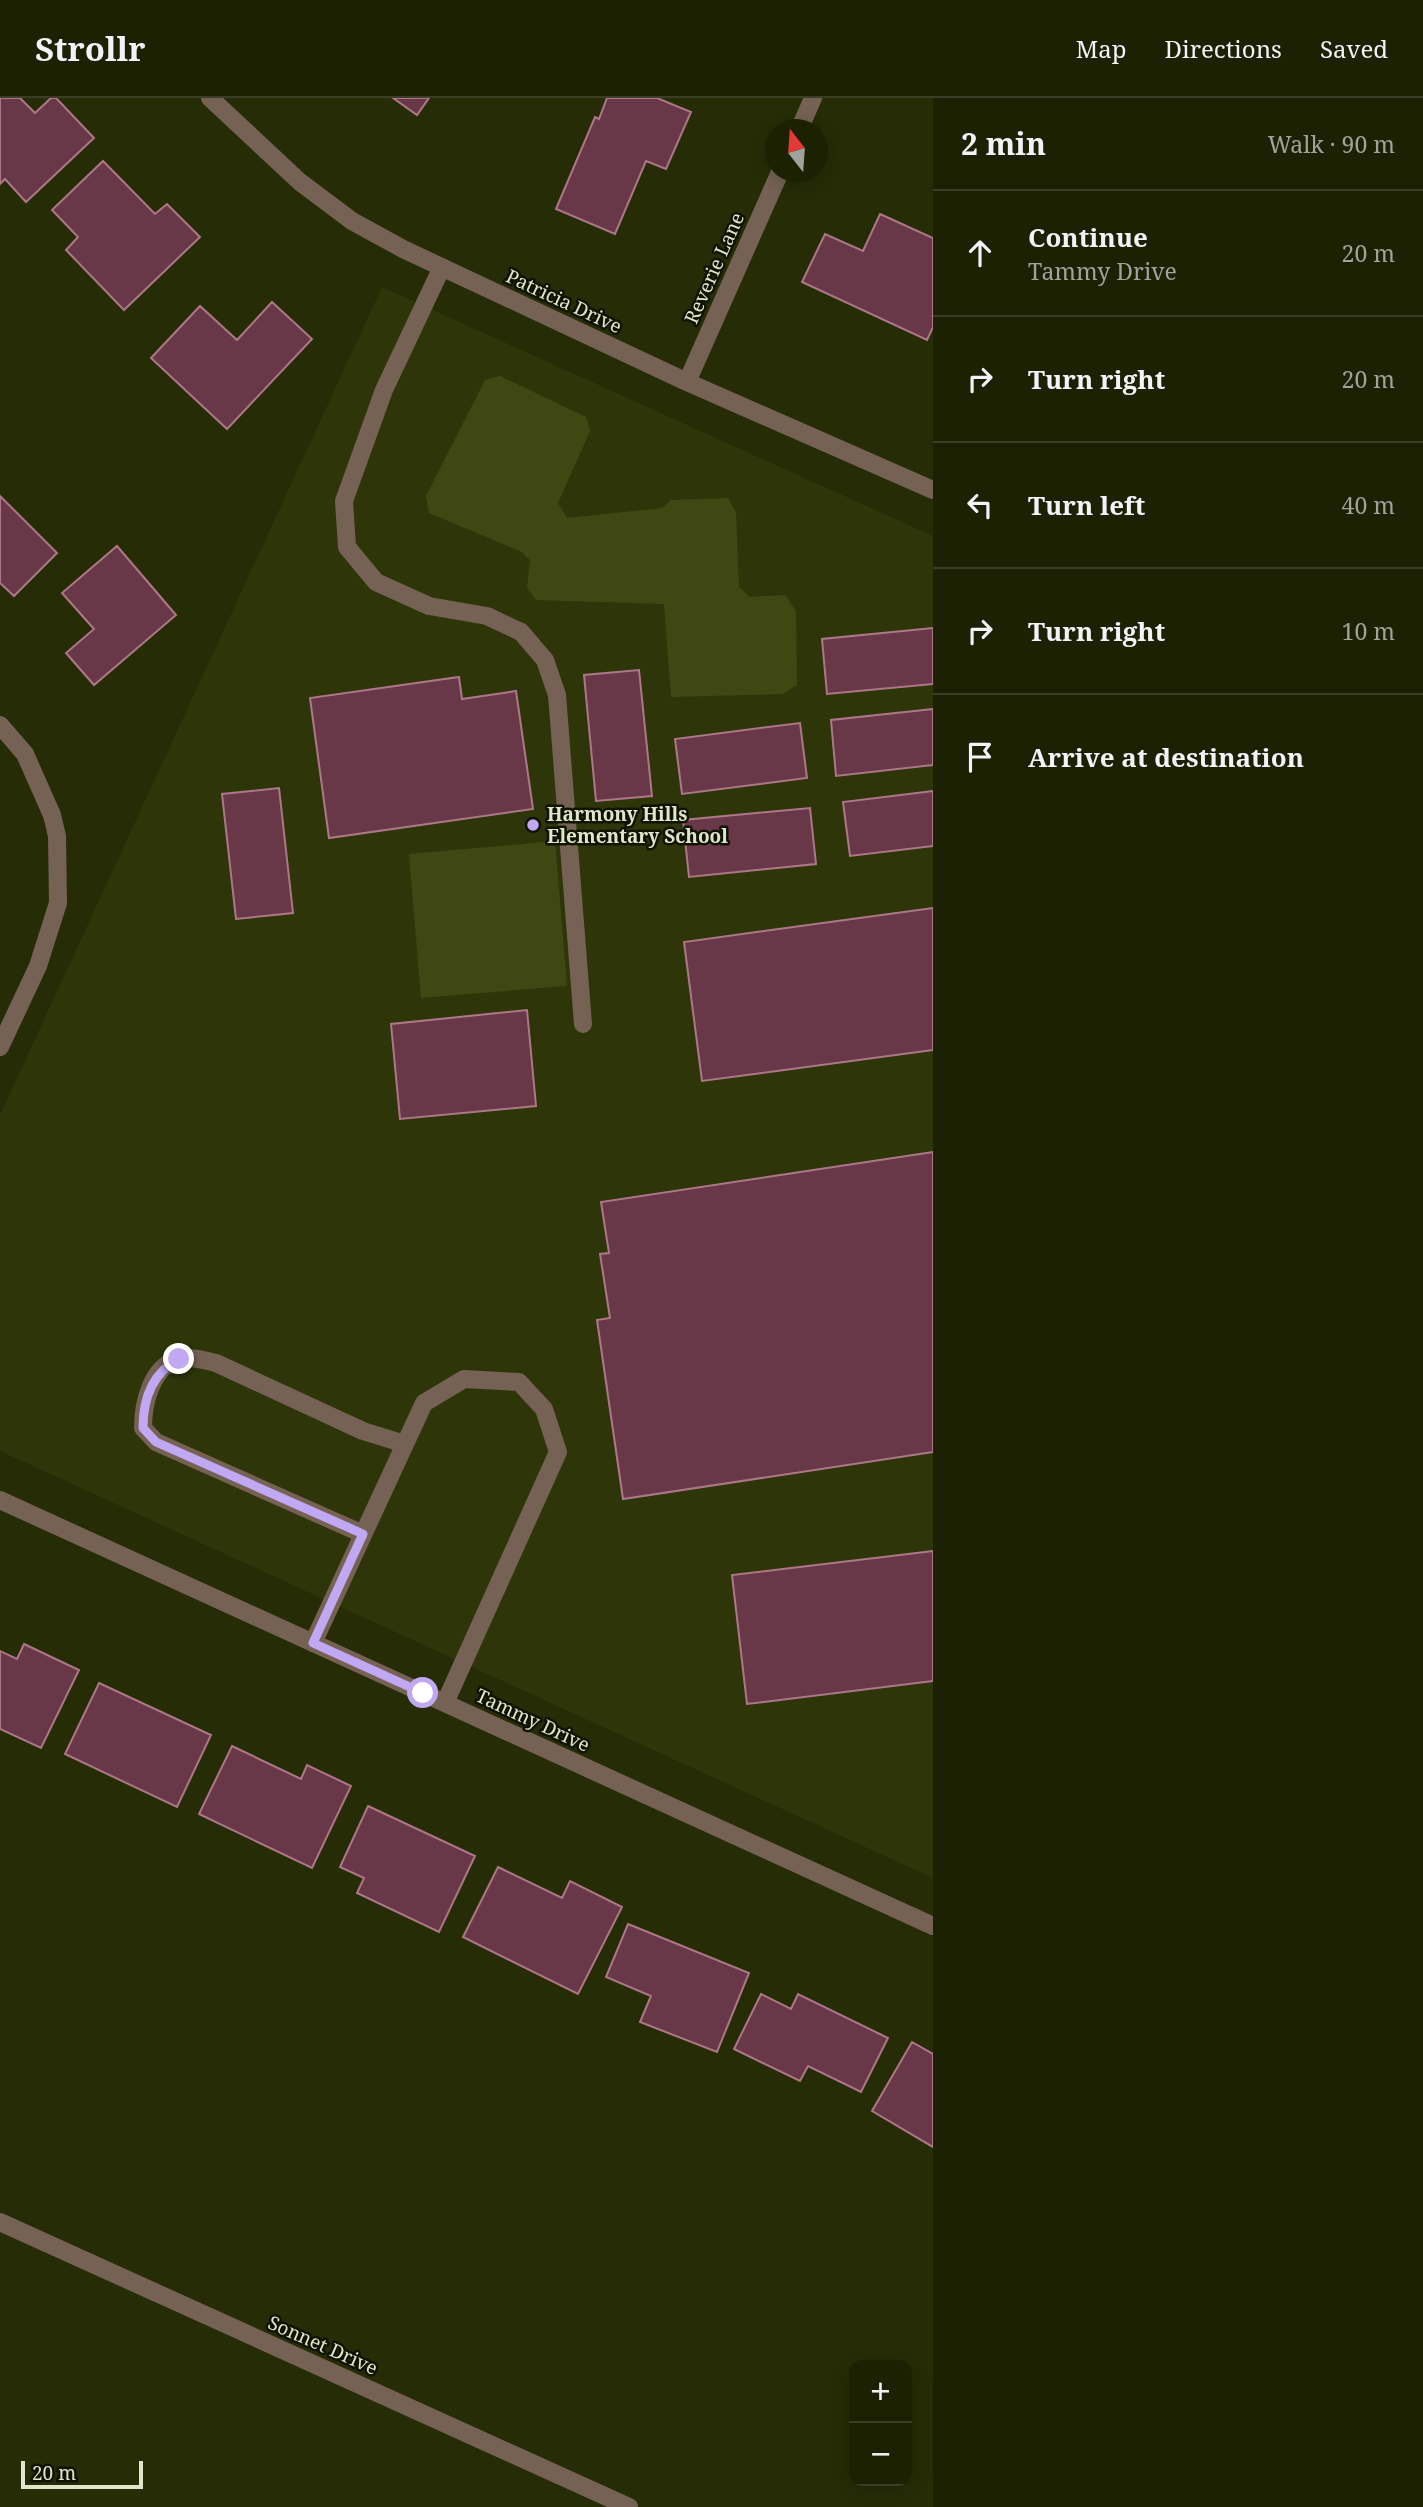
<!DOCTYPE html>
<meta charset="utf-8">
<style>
body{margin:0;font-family:"Noto Serif",serif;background:#292e13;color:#f1f3f6}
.controls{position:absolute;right:21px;bottom:21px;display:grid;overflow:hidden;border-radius:14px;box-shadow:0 4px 18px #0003}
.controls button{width:63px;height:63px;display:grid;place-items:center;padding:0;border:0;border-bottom:2px solid #3a3e26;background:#1c2104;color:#f1f3f6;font:35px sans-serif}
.compass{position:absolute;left:765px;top:21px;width:63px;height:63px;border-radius:50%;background:#1c2104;box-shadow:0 4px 18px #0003;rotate:343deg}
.scale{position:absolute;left:21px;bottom:18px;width:122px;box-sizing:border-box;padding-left:7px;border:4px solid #e0e6cc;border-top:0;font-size:19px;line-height:24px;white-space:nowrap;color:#e0e6cc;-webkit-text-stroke:5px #101302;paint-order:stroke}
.stop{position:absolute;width:21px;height:21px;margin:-16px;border:5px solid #c0a8f3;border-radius:50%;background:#fff}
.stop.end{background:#c0a8f3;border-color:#fff;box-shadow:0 2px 7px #0008}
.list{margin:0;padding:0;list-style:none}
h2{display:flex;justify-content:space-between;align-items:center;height:91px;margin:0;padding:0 28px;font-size:30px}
h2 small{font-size:23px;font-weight:400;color:#a0a39a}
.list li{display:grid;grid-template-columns:46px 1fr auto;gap:21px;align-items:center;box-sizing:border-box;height:126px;padding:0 28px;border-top:2px solid #3a3e26}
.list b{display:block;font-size:26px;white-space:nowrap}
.list p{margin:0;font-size:23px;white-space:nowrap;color:#a0a39a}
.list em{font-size:23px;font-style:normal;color:#a0a39a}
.icon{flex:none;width:38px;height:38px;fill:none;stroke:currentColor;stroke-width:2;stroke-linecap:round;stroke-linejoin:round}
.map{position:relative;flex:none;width:933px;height:2409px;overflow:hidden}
header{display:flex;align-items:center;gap:42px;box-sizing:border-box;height:98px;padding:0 35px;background:#1c2104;border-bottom:2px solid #3a3e26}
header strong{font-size:33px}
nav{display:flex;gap:38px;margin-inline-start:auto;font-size:24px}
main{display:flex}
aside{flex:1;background:#1c2104}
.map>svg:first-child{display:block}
.built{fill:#2e3609}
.green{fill:#3f4813}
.building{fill:#683848;stroke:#ad7788;stroke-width:2}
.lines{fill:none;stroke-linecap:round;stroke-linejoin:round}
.minor{stroke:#756254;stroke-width:18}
.route{stroke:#c0a8f3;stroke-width:9}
.poi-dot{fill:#c0a8f3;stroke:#101302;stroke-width:2.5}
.labels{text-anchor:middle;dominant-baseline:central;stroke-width:5;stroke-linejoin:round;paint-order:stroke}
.street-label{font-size:19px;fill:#e0e6cc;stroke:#101302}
.poi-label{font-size:19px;font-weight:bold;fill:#e0e6cc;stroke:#101302;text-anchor:start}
</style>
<header>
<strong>Strollr</strong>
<nav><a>Map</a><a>Directions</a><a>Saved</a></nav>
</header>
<main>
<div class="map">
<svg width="933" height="2409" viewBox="0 0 933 2409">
<rect width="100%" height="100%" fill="#262c06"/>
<path class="built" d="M382,189L933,438V1780L0,1353V1017Z"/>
<path class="green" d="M500,278L586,319L590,333L558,405L567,420L662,410L671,402L728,400L736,414L739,489L750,499L785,497L796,513L797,587L783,596L671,599L664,506L536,502L527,490L530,462L522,454L429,415L426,398L485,282Z
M555,743L567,888L421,900L409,756Z"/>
<path class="building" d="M0,0H20L35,15L51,0H56L94,40L26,104L5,81L0,86Z
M393,0H429L417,17Z
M607,0H657L691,14L666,71L646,63L615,136L556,111L595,19L599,21Z
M103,63L155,116L167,106L200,139L124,212L66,152L78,139L52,112Z
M880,116L933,140V229L927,242L802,184L825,136L863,153Z
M272,204L312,241L227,331L151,260L200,208L237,242Z
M0,398L57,455L14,498L0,485Z
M117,448L176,517L94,587L66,555L94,531L62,495Z
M933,530V586L827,596L822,541Z
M639,572L652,698L596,703L584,577Z
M459,579L462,601L516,593L533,711L329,740L310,600Z
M933,611V667L836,678L831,622Z
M800,625L807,680L682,696L675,641Z
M279,690L293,815L236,821L222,696Z
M933,693V748L850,758L843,704Z
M810,710L816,766L689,779L683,722Z
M933,810V952L702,983L684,844Z
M527,912L536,1008L400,1021L391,926Z
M933,1054V1354L623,1401L597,1222L610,1220L600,1156L609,1155L601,1104Z
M933,1453V1583L747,1606L732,1477Z
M24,1546L79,1572L41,1650L0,1631V1553L17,1561Z
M99,1585L211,1637L177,1709L65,1656Z
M232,1648L301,1681L307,1667L351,1688L312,1770L199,1716Z
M368,1708L475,1758L439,1834L357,1795L364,1780L340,1769Z
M498,1769L562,1800L570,1783L622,1809L578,1896L463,1839Z
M628,1826L749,1875L717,1954L640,1924L651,1898L606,1879Z
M761,1896L791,1911L798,1896L888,1940L861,1994L808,1968L800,1983L734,1951Z
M912,1944L933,1956V2049L872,2013Z"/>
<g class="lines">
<path class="minor" d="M210,0L300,84L352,123L403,151L687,284L933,392
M799,32L813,0
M442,169L384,292L344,403L347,449L376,484L429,508L487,518L521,534L545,562L557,597L583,926
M687,284L780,74
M0,627L25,656L52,717L57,738L58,805L38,868L0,949
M0,1402L933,1828
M363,1436L156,1344L143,1330C143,1306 151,1269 178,1261C190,1258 204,1262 216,1265L363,1333L405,1346
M313,1545L424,1305L464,1281L519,1284L544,1311L558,1354L445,1605
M0,2124L629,2409"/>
</g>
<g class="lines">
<path class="route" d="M179,1261C152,1275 143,1301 143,1330L156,1344L363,1436L313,1545L423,1595"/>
</g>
<circle class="poi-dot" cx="533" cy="727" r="7"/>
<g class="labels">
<g class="street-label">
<text transform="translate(714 170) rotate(-66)">Reverie Lane</text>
<text transform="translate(564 203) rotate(25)">Patricia Drive</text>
<text transform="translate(533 1622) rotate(25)">Tammy Drive</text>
<text transform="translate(323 2247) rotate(24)">Sonnet Drive</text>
</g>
<g class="poi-label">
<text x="547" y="716">Harmony Hills<tspan x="547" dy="22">Elementary School</tspan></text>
</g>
</g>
</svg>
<div class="controls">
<button>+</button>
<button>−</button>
</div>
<svg class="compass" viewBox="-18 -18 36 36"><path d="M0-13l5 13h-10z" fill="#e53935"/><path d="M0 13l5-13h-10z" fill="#a0a39a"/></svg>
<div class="scale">20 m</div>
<div class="stop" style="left:423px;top:1595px"></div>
<div class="stop end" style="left:179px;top:1261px"></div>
</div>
<aside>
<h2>2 min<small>Walk · 90 m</small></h2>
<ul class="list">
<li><svg class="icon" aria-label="ahead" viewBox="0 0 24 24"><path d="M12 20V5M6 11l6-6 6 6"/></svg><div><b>Continue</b><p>Tammy Drive</p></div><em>20 m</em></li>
<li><svg class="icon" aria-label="right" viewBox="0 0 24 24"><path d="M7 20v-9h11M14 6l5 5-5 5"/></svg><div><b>Turn right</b></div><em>20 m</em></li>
<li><svg class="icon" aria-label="left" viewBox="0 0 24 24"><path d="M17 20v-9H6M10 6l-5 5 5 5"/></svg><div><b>Turn left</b></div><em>40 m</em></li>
<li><svg class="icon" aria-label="right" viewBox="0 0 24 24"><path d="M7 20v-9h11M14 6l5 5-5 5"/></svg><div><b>Turn right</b></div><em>10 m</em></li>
<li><svg class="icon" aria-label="arrive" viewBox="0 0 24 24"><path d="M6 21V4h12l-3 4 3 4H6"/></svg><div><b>Arrive at destination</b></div></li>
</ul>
</aside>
</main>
